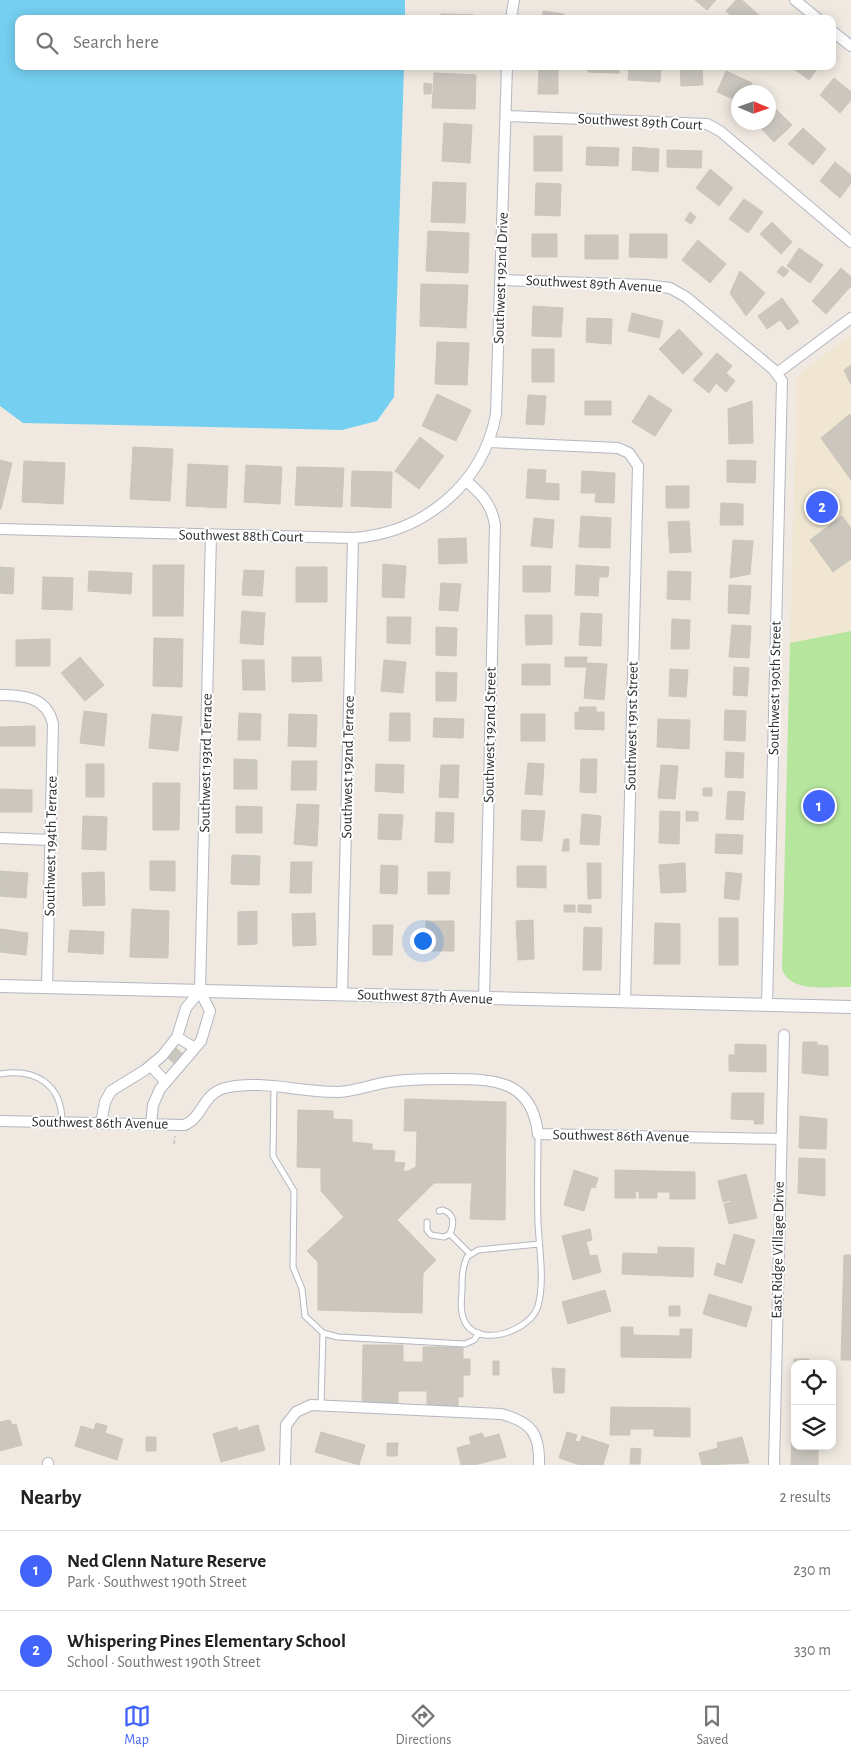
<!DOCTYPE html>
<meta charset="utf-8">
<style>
body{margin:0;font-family:"Alegreya Sans",sans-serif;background:#f2f2f2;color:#222}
.controls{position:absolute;right:15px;bottom:15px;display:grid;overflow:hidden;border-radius:10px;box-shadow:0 2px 12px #0003}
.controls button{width:45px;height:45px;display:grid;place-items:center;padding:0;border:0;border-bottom:1px solid #e0e0e0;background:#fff;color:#222;font:25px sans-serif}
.compass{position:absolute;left:731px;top:85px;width:45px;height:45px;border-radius:50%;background:#fff;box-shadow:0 2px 12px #0003;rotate:92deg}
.you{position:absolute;left:422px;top:940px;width:18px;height:18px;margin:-12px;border:4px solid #fff;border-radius:50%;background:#1a73e8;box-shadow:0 0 0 8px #1a73e833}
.badge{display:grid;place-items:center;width:32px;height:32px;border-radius:50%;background:#4264fb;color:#fff;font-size:16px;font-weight:700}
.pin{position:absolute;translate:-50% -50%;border:2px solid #fff;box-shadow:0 1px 5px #0006}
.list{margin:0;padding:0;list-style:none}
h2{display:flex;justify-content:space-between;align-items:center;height:65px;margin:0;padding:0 20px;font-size:21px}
h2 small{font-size:16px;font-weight:400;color:#767676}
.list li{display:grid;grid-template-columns:32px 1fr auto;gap:15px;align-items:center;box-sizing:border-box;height:80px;padding:0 20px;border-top:1px solid #e0e0e0}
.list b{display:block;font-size:19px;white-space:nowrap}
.list p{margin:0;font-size:16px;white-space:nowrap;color:#767676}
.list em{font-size:16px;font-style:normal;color:#767676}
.icon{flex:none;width:28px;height:28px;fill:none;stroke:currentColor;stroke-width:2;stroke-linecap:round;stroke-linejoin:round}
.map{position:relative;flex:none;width:851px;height:1465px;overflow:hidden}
.search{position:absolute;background:#fff;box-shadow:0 2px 12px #0003;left:15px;right:15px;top:15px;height:55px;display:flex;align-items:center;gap:12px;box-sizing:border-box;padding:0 18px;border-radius:10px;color:#767676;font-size:19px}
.sheet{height:225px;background:#fff}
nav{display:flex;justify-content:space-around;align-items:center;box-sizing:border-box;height:70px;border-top:1px solid #e0e0e0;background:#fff;font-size:14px;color:#767676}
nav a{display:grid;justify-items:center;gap:2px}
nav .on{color:#4264fb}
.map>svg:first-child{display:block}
.education{fill:#f0e6d1}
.green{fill:#b6e59e}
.water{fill:#75cff0}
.building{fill:#cbc7bf;stroke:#cbc5ba}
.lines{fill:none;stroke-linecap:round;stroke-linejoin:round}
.service-casing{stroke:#b4b7c1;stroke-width:7}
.minor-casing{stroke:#b4b7c1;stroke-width:12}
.tertiary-casing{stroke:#b4b7c1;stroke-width:14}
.path{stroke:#c9c9c9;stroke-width:2;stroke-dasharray:4 2.5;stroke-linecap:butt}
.service{stroke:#fff;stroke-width:5}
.minor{stroke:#fff;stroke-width:10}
.tertiary{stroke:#fff;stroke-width:12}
.labels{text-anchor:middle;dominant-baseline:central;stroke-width:4;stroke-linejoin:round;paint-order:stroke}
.street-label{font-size:15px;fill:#2e2e2e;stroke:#fff}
</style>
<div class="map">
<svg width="851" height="1465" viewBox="0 0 851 1465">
<rect width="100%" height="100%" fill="#efe9e1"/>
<path class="education" d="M851,335V631L790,643L797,378L803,371Z"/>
<path class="green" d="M851,631V987C830,986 790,994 782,969L790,643Z"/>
<path class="water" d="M0,0H405V19H19V66H404L394,397L377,421L342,430L23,423L0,406Z"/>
<path class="building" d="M695,0H716L707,10Z
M736,0H742L760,16L757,19H735L726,11Z
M543,11L564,14L563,19H542Z
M441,14L474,15V19H440Z
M539,66H558V94H538Z
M588,66H619V73L588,72Z
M629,66H661L660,82L628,80Z
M680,66H702L703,85L681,86Z
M790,66H819L809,80Z
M726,71L752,83L748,92H738V101L717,92Z
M434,73L476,75L475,109L432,108Z
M834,78L851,92V100L840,113L820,95Z
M424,83L432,84L431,94H424Z
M774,107L792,125L774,142L757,124L768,122V112Z
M444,123L472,125L470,163L442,161Z
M803,128L826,149L813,165L788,144Z
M534,136H562V171H534Z
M587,147L619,148L618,166L586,165Z
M633,147L659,149L658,172L632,170Z
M667,150L702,151L701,168L667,167Z
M835,162L851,175V183L840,198L820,181Z
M710,169L733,188L719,206L696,188Z
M433,182L466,183L465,223L431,222Z
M536,183L561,184L560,216L535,215Z
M744,199L763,212L748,233L729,219Z
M690,212L696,217L691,224L685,220Z
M772,222L792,242L781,254L760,234Z
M428,231L469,233L468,273L426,271Z
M532,234H557V257H532Z
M630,234H667V258L629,257Z
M585,235H618V259H585Z
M698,240L726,264L710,283L682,260Z
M799,248L823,265L810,283L787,266Z
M782,266L789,271L784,277L777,272Z
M841,268L851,277V286L826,314L812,301Z
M740,271L765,293L746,316L730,293Z
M421,284L468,285L466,328L420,326Z
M782,298L799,322L788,330L780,320L767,329L758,316Z
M533,306L563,308L561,337L532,336Z
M632,313L663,321L659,338L628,331Z
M587,318L612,319L611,344L586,342Z
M679,329L703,354L683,374L659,349Z
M437,342L469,343L467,385L435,384Z
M532,349H554V382H532Z
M717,353L732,366L726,373L735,381L726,392L716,383L709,393L693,380Z
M851,365V385L844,370Z
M437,394L471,410L456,441L422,426Z
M528,395L546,396L544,425L526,424Z
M649,395L672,410L655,436L632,422Z
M585,401H611V415H585Z
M752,401L753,443L729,444L728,409Z
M850,414L851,416V480L821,438Z
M420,437L444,456L419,489L395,471Z
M133,447L173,449L170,501L130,499Z
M0,460L12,463L1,509H0Z
M727,460L756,461L755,483L727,482Z
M24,461L65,463L63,504L22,502Z
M188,464L228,466L226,508L186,506Z
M246,465L282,467L280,504L244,502Z
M297,467L344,468L342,507L295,505Z
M528,469L546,470L545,483L559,484V500L526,498Z
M352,471L392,472L391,508L351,506Z
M582,471L615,473L614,503L595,502L596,493H581Z
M666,486H689V508H666Z
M721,503L743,504V525H720Z
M581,516L611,518L610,548L579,547Z
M842,516L851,528V559L833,572L810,540Z
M534,518L554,520L552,548L531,546Z
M689,521L691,552L670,553L668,522Z
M466,538L467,563L439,564L438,539Z
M733,540L753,541L750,574L730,578Z
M383,564L406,566L404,598L382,597Z
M153,565H184L183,616H153Z
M576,565L609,567L608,577H599L598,596L575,595Z
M523,566H551L550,592H523Z
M0,567L14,568L13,594L0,593Z
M296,567H327V602H296Z
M244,570L264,571L262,596L242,595Z
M89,571L132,573L131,594L88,591Z
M668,571L691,572L690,600L667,599Z
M43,577L73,578L72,610L42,609Z
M441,583L461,584L458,611L439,610Z
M729,585L751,586L749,614L728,613Z
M242,611L265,613L263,645L240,643Z
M581,613L602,614L601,646L579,645Z
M525,615H552V644L526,645Z
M387,617H411L410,644L387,643Z
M672,619L690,620L689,649H671Z
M732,625L751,626L749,658L729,657Z
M436,627L457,628L456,656L436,655Z
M154,638L183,639L182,687L153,686Z
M50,639V666H16V640Z
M80,657L104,685L85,701L61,673Z
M292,657H321L322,681L292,682Z
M565,657H587L586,667H565Z
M242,660H264L265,690H243Z
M384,660L406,662L403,693L381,691Z
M587,663L607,664L604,700L584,698Z
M522,664H550V685H522Z
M734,667L749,668L747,696L733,695Z
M670,669L688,670L686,697L669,696Z
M436,672L457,673L456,701H436Z
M579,707H596V712L579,711Z
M725,710L746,711L745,741L724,740Z
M84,711L107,714L104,746L80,743Z
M575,712H604V730L575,729Z
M239,713L261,714L260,740H238Z
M390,713H410V741H389Z
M152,714L182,717L178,751L149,748Z
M289,714L317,715L316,747L288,746Z
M521,714H545V741H521Z
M434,718L464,719L463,738L433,737Z
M658,719L690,720L689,749L657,747Z
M35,726V746H0V727Z
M726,752L744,753L743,778L725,777Z
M234,759L257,760V789H234Z
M581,759H597L596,793L580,792Z
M292,761H317L316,790H291Z
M528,763L544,764L542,795L525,794Z
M86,764H104V797H86Z
M376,764L404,765L403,793L375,791Z
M441,765H459L458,798L439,797Z
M661,765L678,766L675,799L658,798Z
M153,783H180L179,830H153Z
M703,788H712V796H703Z
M0,789L32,790V812H0Z
M728,791L745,792L743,820L726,819Z
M297,804L319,805L317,846L294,844Z
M236,806L262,807V833H236Z
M522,810L545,811L542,841L521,840Z
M660,811L680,812L679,844L659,843Z
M686,811L698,812V821H686Z
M436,812L454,813L453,843L435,842Z
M379,814L403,815L401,840L378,839Z
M582,814L601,816L599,845L580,844Z
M83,816L107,817L106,850L82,849Z
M716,834L743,835L742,854L715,853Z
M564,839H569V851H562Z
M232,855L260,856L259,885L231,884Z
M150,861H175V891L150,890Z
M291,862H312L311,893H290Z
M587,863H601V898L588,899Z
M685,863L686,892L661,893L659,865Z
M381,865L398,866L397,894L380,893Z
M517,866H546V888L517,887Z
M0,871L28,873L26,898L0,896Z
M104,872L105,905L83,906L82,873Z
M428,872H450L449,894H428Z
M726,872L742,874L739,900L724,898Z
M564,905H575V912H564Z
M578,905H591V913L578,912Z
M132,909L169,911L168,958L130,957Z
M257,911V944L238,945V912Z
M315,913L316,945L293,946L292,914Z
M719,918H738V965H719Z
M533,920L534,959L518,960L516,921Z
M426,921H454V951H426Z
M655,923L680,924V964H654Z
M373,925H393L392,955H373Z
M584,927L602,928L601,970H583Z
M0,929L28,933L26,955L0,952Z
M70,930L104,932L103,954L68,952Z
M803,1042H817V1045L828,1046V1076L802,1073Z
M735,1044L766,1045V1072L729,1071V1055H735Z
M176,1048L185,1056L176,1065L168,1058Z
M732,1093H764L763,1124H754L755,1120L731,1119Z
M405,1099L506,1102L505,1220L470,1219L472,1183H434L397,1220L436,1260L423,1273L422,1313L318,1310V1262L307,1251L344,1217L321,1191V1168L297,1167L298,1110L333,1111V1119L352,1120V1142L372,1144V1150L395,1151L394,1162L405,1163L403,1171H408L416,1167L417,1131H404Z
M800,1116L827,1119L826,1149L799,1148Z
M799,1158L825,1159V1196L798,1193Z
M574,1170L598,1178L595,1188L591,1187L584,1211L564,1205Z
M615,1170L695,1172V1199H670V1192H657V1198H639V1191L635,1192L636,1198H615Z
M746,1174L757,1218L729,1224L724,1204L731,1202V1200L723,1202L718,1181Z
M590,1229L592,1240L586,1242L590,1256L597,1255L601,1272L573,1280L562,1236Z
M734,1234L755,1240L742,1283L714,1275L717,1263L725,1266Z
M658,1247L694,1248L693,1277L622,1274L623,1253L658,1254Z
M844,1255H851V1360H841Z
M605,1290L611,1311L568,1324L562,1302Z
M709,1294L752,1307L746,1327L703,1314Z
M669,1306H680V1316H669Z
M621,1327H633V1335L680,1336V1329H692L691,1358L621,1357Z
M363,1345H403V1362H423V1347H463V1359H470V1375H463V1397H458V1409H427V1391H398V1406H362Z
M794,1359H809V1364H795V1392Z
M493,1361H499V1375H493Z
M552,1368L565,1369L564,1393H554Z
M611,1407L690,1408V1437L654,1436V1429H630V1435H610Z
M10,1420L12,1425L16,1424L22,1445L0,1451V1422Z
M96,1423L107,1426L105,1433L123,1439L117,1460L75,1446L81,1426L94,1430Z
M258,1425L265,1450L221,1462L213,1434L237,1427L238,1431Z
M321,1432L365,1445L359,1465L315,1452Z
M567,1432L577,1435L575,1441L580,1442L582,1436L609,1445L603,1465H580L559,1458Z
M482,1433L484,1438L499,1434L506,1457L474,1465H461L457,1448L471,1444L469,1437Z
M792,1435H795V1446H818V1465H791Z
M146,1437H156V1451H146Z
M742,1437L749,1463L702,1465L699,1453L718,1448L717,1443Z
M387,1443H398L397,1456H387Z
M631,1448L641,1449L640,1464H630Z"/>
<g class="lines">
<defs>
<path id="service" d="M0,1074C35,1068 62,1084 62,1122
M274,1087L273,1156L294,1191L293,1267L302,1289L305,1316L323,1333L338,1337L465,1344L474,1340L479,1333
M538,1134C538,1164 537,1193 538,1222C539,1248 545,1280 538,1306C531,1330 482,1348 466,1324C460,1314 461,1302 462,1290C462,1279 462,1268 467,1257L478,1250L539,1244
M427,1222V1230L431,1235L444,1237L450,1234C454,1224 455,1214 443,1210L439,1211
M450,1234L470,1254
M321,1405L323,1333"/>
<path id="minor" d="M795,0L818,19
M511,19L514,0
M832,31L851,46
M506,116L707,124L720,131L851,242
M501,280L646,285L670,288L686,297L773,369L782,381L767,1005
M777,373L851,318
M489,442L618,448L629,453L638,466L625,1002
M466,481C481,493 492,505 495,525L484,999
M0,529L353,538C424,533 483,484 496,414L507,66
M0,695C24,695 47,697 53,724L47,987
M0,838L51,840
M342,995L353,538
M177,1037L195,1048
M151,1066L166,1082
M0,1121L184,1125C203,1118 202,1094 225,1088C261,1079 302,1093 339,1092C354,1091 368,1086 383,1083C405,1079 426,1079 448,1079C493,1079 532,1079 538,1134L781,1139
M101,1123L105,1102L111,1091L145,1070L162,1056L177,1037L186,1008L200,991
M151,1124L153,1105L160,1089L201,1041L210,1011L200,991L211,535
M48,1465V1463
M285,1465L286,1425L296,1412L311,1405L501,1414C532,1422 540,1434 539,1465
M774,1465L784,1035"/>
<path id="tertiary" d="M0,986L851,1007"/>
</defs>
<use href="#service" class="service-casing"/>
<use href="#minor" class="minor-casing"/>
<use href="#tertiary" class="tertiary-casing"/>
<path class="path" d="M174,1144L175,1136"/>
<use href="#service" class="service"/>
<use href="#minor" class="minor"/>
<use href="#tertiary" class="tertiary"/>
</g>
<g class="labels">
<g class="street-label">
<text transform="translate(640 122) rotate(3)">Southwest 89th Court</text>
<text transform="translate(501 278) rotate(-88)">Southwest 192nd Drive</text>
<text transform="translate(594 284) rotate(3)">Southwest 89th Avenue</text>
<text transform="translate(241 536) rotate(1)">Southwest 88th Court</text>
<text transform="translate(775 688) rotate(-89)">Southwest 190th Street</text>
<text transform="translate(632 726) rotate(-89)">Southwest 191st Street</text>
<text transform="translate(490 735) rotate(-89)">Southwest 192nd Street</text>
<text transform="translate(206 763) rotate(-89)">Southwest 193rd Terrace</text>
<text transform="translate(348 767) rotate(-89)">Southwest 192nd Terrace</text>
<text transform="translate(51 846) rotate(-89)">Southwest 194th Terrace</text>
<text transform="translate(425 997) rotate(2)">Southwest 87th Avenue</text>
<text transform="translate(100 1123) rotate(1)">Southwest 86th Avenue</text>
<text transform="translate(621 1136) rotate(1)">Southwest 86th Avenue</text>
<text transform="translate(778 1250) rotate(-89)">East Ridge Village Drive</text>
</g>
</g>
</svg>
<div class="controls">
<button><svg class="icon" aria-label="locate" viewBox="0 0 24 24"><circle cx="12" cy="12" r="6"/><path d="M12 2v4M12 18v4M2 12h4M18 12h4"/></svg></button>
<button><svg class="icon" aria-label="layers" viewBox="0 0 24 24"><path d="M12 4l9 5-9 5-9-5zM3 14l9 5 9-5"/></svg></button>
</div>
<svg class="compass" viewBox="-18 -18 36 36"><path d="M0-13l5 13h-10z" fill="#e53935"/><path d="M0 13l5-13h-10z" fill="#767676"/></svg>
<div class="you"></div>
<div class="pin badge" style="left:819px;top:806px">1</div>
<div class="pin badge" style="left:822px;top:507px">2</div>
<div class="search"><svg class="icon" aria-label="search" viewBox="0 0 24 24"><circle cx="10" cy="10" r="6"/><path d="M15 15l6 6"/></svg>Search here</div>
</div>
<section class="sheet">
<h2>Nearby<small>2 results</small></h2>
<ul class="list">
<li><span class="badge">1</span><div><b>Ned Glenn Nature Reserve</b><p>Park · Southwest 190th Street</p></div><em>230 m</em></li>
<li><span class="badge">2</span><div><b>Whispering Pines Elementary School</b><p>School · Southwest 190th Street</p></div><em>330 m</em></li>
</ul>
</section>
<nav>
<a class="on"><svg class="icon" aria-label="map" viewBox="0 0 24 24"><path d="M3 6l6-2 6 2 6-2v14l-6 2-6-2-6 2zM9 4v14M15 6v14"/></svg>Map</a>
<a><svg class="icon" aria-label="directions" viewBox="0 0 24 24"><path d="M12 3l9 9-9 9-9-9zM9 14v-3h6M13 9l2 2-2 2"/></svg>Directions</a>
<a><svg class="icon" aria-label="saved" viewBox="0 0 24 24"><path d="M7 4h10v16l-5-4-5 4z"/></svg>Saved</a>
</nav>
